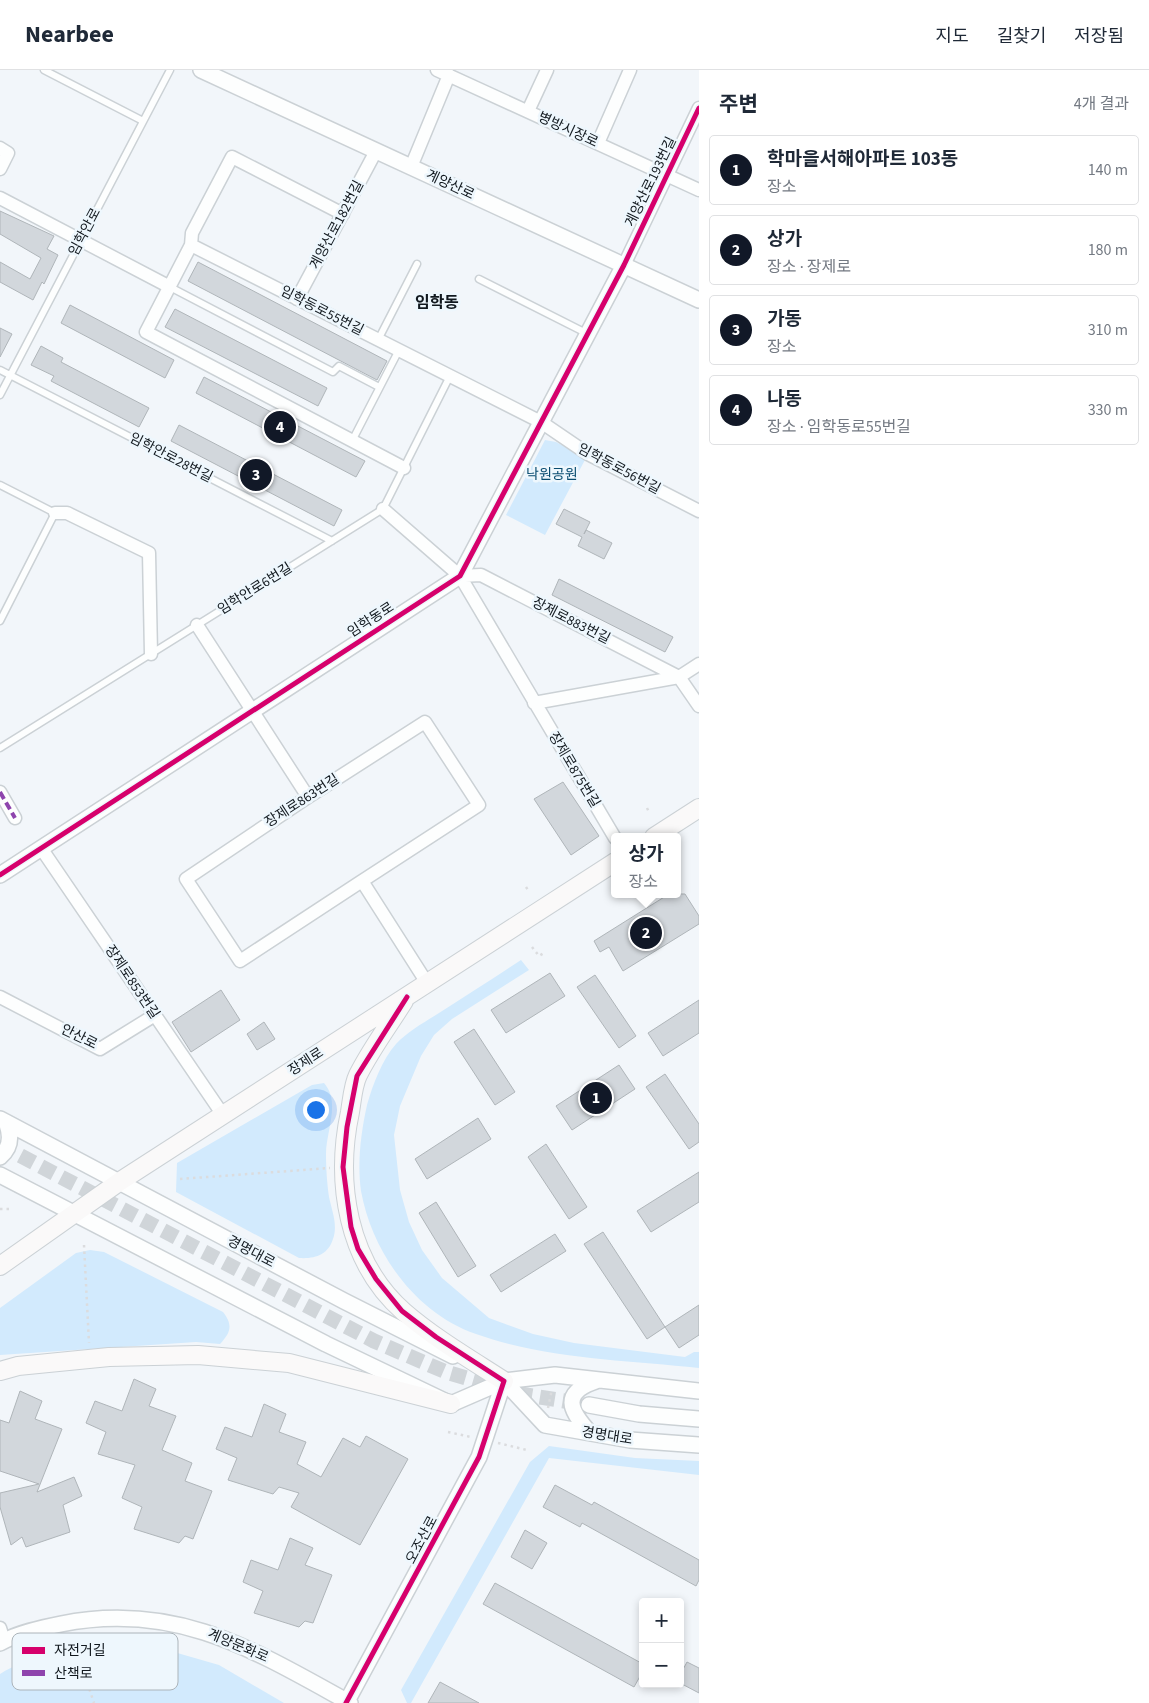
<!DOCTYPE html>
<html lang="ko">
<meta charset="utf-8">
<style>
body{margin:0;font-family:"Source Sans 3","Noto Sans KR",sans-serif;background:#f6f6f7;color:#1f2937}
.controls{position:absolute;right:15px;bottom:15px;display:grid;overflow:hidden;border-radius:5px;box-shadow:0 2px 8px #0003}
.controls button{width:45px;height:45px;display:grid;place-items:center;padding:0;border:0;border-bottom:1px solid #e0e1e3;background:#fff;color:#1f2937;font:25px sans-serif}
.you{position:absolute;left:315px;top:1039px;width:18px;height:18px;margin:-12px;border:4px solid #fff;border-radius:50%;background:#1a73e8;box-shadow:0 0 0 8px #1a73e833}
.badge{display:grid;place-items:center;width:32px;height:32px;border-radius:50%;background:#111827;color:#fff;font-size:16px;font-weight:700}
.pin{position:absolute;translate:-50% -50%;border:2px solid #fff;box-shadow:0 1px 5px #0006}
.popup{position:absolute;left:611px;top:763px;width:70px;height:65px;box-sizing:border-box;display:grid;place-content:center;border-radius:5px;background:#fff;filter:drop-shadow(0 1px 4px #0005);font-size:16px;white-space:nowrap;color:#747a83}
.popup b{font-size:19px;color:#1f2937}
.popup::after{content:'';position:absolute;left:50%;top:100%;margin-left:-10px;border:10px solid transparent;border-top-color:#fff}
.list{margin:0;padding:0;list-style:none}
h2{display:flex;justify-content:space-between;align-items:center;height:65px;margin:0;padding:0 20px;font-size:21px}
h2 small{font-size:16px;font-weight:400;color:#747a83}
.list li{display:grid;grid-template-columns:32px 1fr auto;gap:15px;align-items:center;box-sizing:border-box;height:70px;margin:0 10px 10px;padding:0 10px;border:1px solid #e0e1e3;border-radius:5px}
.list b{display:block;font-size:19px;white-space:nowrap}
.list p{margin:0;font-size:16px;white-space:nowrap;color:#747a83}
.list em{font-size:16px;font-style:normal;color:#747a83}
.map{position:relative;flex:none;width:699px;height:1633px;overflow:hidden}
header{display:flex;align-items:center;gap:30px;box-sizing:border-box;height:70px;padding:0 25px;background:#fff;border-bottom:1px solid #e0e1e3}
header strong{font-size:24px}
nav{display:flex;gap:28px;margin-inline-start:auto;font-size:18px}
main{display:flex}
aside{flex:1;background:#fff}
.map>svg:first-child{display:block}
.green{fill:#d2eafd}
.building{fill:#d2d7dc;stroke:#afb5b9}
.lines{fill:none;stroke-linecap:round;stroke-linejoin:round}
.tertiary-tunnel{stroke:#d0d5d9;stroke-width:15;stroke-dasharray:15 8;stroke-linecap:butt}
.service-casing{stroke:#cbd1d5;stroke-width:9}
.minor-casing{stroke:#cbd1d5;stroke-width:15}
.tertiary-casing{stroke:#cbd1d5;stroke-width:18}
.secondary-casing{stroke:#cbd1d5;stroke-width:20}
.path{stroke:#dbdcde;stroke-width:2.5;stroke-dasharray:2.5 4;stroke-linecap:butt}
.service{stroke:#fdfefe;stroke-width:6}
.minor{stroke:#fdfefe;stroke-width:12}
.tertiary{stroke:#fdfefe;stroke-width:15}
.secondary{stroke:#faf9f9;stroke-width:18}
.quiet{stroke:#8e44ad;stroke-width:4;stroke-dasharray:8 4;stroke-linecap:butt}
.cycleway-casing{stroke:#eef7fd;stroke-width:8}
.cycleway{stroke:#d6006c;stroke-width:5}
.labels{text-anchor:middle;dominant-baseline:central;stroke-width:5;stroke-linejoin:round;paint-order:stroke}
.street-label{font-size:14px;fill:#11181e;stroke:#eef7fd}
.park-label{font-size:14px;fill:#094c70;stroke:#eef7fd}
.quarter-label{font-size:16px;font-weight:bold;fill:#11181e;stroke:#eef7fd}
.key{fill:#eef7fd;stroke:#acb4ba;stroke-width:1}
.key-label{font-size:14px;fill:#11181e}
</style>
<header>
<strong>Nearbee</strong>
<nav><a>지도</a><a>길찾기</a><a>저장됨</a></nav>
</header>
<main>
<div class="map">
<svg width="699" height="1633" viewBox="0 0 699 1633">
<rect width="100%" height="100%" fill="#f2f6fa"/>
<path class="green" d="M545,370L556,372L586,388L545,465L506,445Z
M521,890L529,900L452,949L434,965L421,986L400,1036L394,1065L400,1120L409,1152L422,1180L442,1208L489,1248L533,1264L574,1273L685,1287L694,1282H699V1298C625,1290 546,1289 476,1264C415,1243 372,1182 361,1121C357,1093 361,1062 367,1035C373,1014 382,990 396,974C408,961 425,952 439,943C467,925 494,908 521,890Z
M324,1013C341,1032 326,1061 326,1084C326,1098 327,1114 329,1127C332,1141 338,1155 333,1169C328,1185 315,1189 299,1188L176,1122L177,1093L312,1015Z
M90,1180L104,1182L223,1242C233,1255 231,1262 220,1274L196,1272L0,1285V1238L76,1183Z
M549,1376L635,1388L699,1391V1405L549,1388L411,1633H407L401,1620L530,1392Z
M102,1575L160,1578L219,1595L284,1633H0V1604C31,1585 66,1581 102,1575Z"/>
<path class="building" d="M0,141L54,166L47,179L58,185L44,214L42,212L33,230L0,212V192L30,209L41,188L0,164Z
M198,192L387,291L377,310L188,211Z
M70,235L174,290L165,308L61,253Z
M175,239L327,318L318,336L165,257Z
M0,258L12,264L0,287Z
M41,276L63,288L61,292L149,338L139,357L51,311L54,306L31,295Z
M204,307L365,391L356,407L196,323Z
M179,355L342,440L334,456L171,371Z
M564,439L590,452L584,464L586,460L612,473L604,489L578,476L582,467L556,454Z
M559,509L673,567L665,582L552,525Z
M563,712L599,766L571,785L534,729Z
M669,824H685L699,846V854L623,901L609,877L600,882L594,871Z
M550,903L565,926L506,963L491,940Z
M595,905L636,966L619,978L577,917Z
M221,920L240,950L191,982L172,952Z
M699,930V963L663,986L648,963Z
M264,952L275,969L257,980L247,964Z
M474,959L515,1022L495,1035L454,972Z
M619,995L635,1019L572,1060L556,1036Z
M665,1004L699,1054V1072L689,1079L646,1017Z
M478,1048L491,1069L427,1109L415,1089Z
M546,1074L587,1137L569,1149L528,1087Z
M699,1102V1132L651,1162L637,1141Z
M436,1132L476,1196L458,1207L419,1143Z
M603,1162L665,1257L647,1269L584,1174Z
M555,1164L566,1181L501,1222L490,1205Z
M699,1235V1265L679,1278L665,1257Z
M134,1309L156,1319L149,1336L176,1346L162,1380L192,1393L185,1411L212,1421L193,1469L185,1466L179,1473L134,1459L142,1437L122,1428L135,1395L98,1384L106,1362L86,1353L95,1331L122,1341Z
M20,1321L42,1331L35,1349L62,1359L37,1422L74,1407L82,1426L63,1435L70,1462L26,1477L22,1467L11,1475L0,1437V1423L39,1414L0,1401V1350L9,1353Z
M264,1334L286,1344L279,1362L306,1372L297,1394L321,1407L343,1368L360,1377L366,1366L408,1389L360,1475L291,1437L299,1423L279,1417L273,1424L228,1410L237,1388L216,1379L225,1357L252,1367Z
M555,1415L592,1435L594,1432L699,1490V1510L696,1516L582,1453L580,1457L543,1437Z
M525,1460L547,1473L532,1499L511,1487Z
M290,1468L313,1478L305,1495L332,1505L313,1553L305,1551L299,1557L254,1543L263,1521L243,1512L251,1490L278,1500Z
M495,1513L643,1594V1601L634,1617L483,1534Z
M687,1592L699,1598V1623L680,1613V1605Z
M440,1612L479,1633H428Z"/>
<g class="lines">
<path class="tertiary-tunnel" d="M0,1075L374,1271L446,1302L521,1324L589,1335"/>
<defs>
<path id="service" d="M44,0L143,51
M479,209L588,264
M170,217L333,302L339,296L379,317
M378,270L417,194
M0,300L332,471
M0,325L170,0
M352,371L399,280
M0,415L55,443L0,551
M0,678L383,439L450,306"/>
<path id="minor" d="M437,0L699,120
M528,41L547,0
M598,73L630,0
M0,78L8,83L0,99
M411,97L449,5
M0,128L170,217
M343,144L232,87L192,163L191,175L541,352L588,384L699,441
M191,175L146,262L404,398
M624,195L699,38
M297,229L376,81
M383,439L460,506L615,768
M55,443H67L149,483L151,584
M460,506L481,505L679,607L699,636
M197,555L308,727
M534,633L679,607L699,594
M0,722L15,748
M41,778L223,1045
M362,811L240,891L186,809L308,727L425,652L479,735L362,811L427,913
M0,927L100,979L155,945
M0,1558L4,1571"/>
<path id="tertiary" d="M201,0L699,230
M0,805L460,506L624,195
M0,1049L344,1231L453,1286
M0,1087C12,1077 11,1064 6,1052
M0,1105L326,1274L451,1334L504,1311L555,1305L699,1321
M493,1306L504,1311L545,1355L630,1370L699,1375
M589,1335L639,1344L699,1349
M590,1363C569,1340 561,1323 596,1311
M0,1573C18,1563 41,1558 61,1554C176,1531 254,1580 350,1633
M346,1633L479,1387L504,1311"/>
<path id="secondary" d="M654,767L699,738
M404,931C389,955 371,979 358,1005C353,1015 352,1030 350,1042C335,1112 347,1192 404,1242C434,1268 470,1289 504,1311
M0,1196L119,1112L615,792
M0,1301L18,1296L109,1287L198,1285L289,1293L451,1334"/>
</defs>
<use href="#service" class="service-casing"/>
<use href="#minor" class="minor-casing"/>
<use href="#tertiary" class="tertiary-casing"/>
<use href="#secondary" class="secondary-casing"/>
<path class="path" d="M647,738L649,742
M526,817L528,820
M532,877L539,886L544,883
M180,1109L330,1098
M0,1139H12
M84,1175L89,1273
M548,1338L552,1319
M448,1362L471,1367
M498,1373L527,1380
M75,1576L94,1633"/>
<use href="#service" class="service"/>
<use href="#minor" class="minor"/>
<use href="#tertiary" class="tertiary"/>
<use href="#secondary" class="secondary"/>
<path class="quiet" d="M0,722L15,748"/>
<defs>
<path id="cycleway" d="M0,805L460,506L624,195L699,38
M346,1633L479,1387L504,1311L436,1267L402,1241L376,1209L358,1179L351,1157L343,1097L347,1057L357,1006L407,927"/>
</defs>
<use href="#cycleway" class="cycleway-casing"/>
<use href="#cycleway" class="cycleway"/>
</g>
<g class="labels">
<g class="street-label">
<text transform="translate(568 60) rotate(25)">병방시장로</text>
<text transform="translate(651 112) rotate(-64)">계양산로193번길</text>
<text transform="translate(450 115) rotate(25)">계양산로</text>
<text transform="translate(337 155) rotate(-62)">계양산로182번길</text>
<text transform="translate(85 162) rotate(-62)">임학안로</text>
<text transform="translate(322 241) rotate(27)">임학동로55번길</text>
<text transform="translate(171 388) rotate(27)">임학안로28번길</text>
<text transform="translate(619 399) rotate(28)">임학동로56번길</text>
<text transform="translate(255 519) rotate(-32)">임학안로6번길</text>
<text transform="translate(371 550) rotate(-33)">임학동로</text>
<text transform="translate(571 551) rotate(27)">장제로883번길</text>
<text transform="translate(574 700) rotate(59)">장제로875번길</text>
<text transform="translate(302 731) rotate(-33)">장제로863번길</text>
<text transform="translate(132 912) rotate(56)">장제로853번길</text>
<text transform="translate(79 967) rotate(26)">안산로</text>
<text transform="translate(306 992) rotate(-33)">장제로</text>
<text transform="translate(251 1182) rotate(28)">경명대로</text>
<text transform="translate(607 1366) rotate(9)">경명대로</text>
<text transform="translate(422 1470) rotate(-62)">오조산로</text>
<text transform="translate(238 1576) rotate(23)">계양문화로</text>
</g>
<g class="park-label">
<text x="552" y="405">낙원공원</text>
</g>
<g class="quarter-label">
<text x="437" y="233">임학동</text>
</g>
</g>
<rect x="12" y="1563" width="166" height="57" rx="8" class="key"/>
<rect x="22" y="1577" width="23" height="7" fill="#d6006c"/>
<rect x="22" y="1600" width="23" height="6" fill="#8e44ad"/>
<g class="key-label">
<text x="54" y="1585">자전거길</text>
<text x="54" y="1608">산책로</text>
</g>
</svg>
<div class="controls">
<button>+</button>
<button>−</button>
</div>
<div class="you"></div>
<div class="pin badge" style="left:596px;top:1028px">1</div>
<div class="pin badge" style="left:646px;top:863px">2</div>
<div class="popup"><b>상가</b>장소</div>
<div class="pin badge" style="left:256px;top:405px">3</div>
<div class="pin badge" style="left:280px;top:357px">4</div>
</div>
<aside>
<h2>주변<small>4개 결과</small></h2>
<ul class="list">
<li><span class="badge">1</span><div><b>학마을서해아파트 103동</b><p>장소</p></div><em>140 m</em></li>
<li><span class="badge">2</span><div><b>상가</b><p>장소 · 장제로</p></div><em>180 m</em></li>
<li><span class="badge">3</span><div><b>가동</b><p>장소</p></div><em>310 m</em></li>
<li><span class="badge">4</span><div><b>나동</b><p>장소 · 임학동로55번길</p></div><em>330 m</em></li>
</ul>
</aside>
</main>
